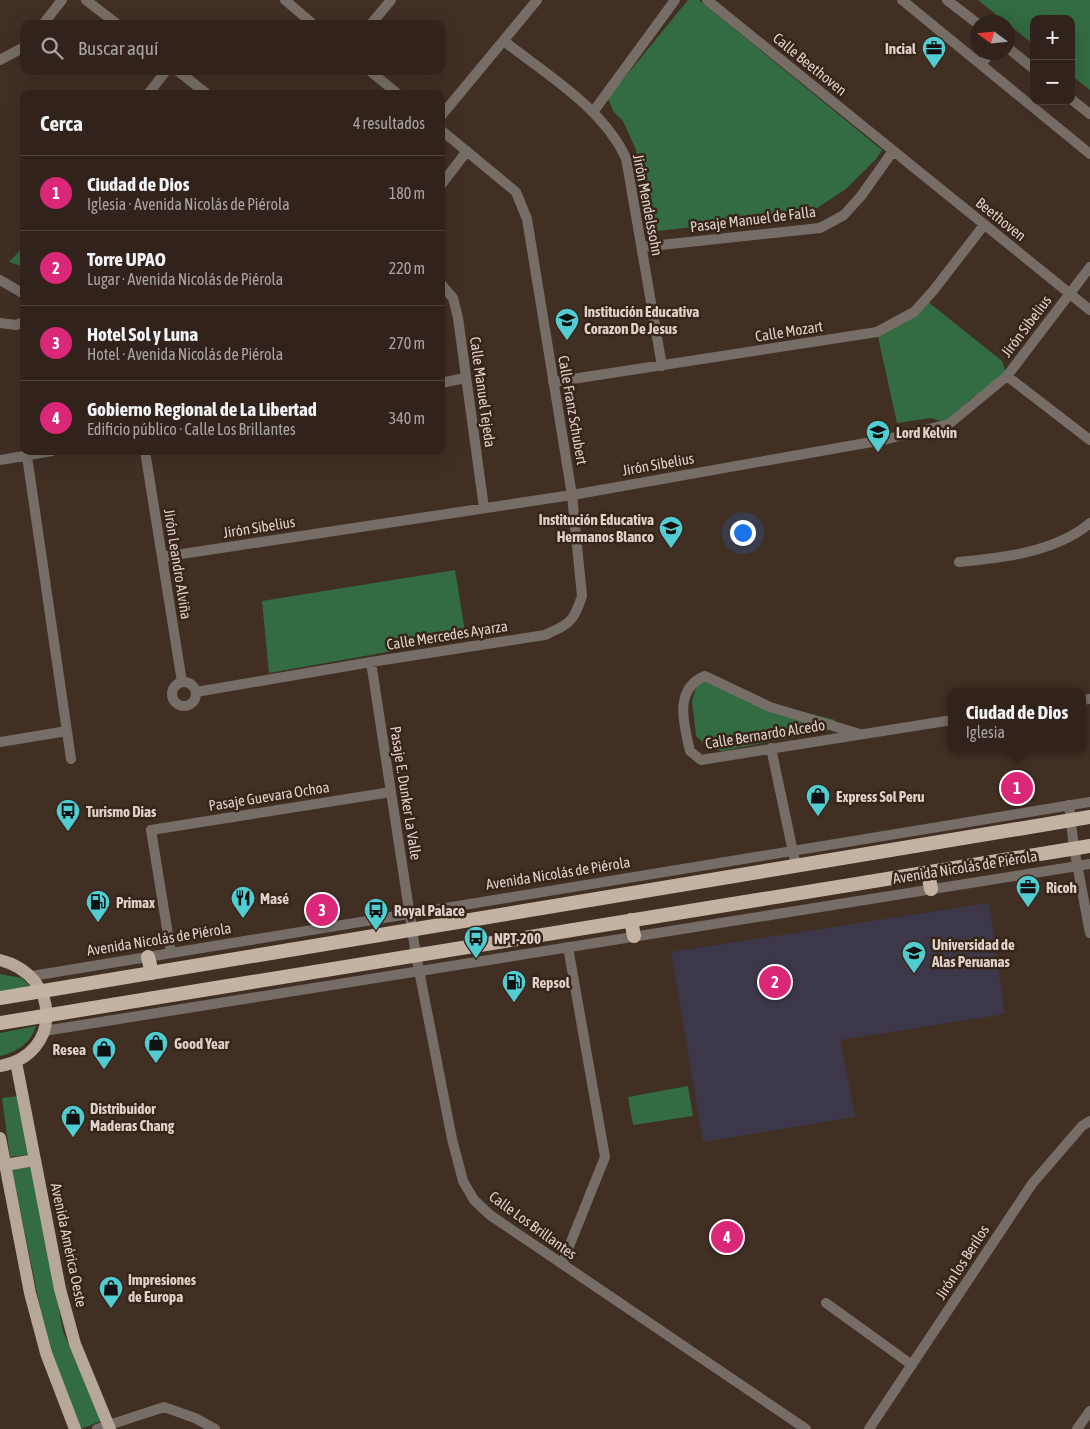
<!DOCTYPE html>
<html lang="es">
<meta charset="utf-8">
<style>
body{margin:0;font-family:"Asap Condensed",sans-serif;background:#3d2f28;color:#f1f3f6}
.controls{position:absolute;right:15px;top:15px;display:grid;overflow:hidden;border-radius:10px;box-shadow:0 5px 20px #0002}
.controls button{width:45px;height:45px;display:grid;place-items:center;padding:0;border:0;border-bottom:1px solid #4c403a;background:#31231b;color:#f1f3f6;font:25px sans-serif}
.compass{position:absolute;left:970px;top:15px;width:45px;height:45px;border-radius:50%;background:#31231b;box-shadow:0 5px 20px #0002;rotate:285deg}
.you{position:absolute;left:742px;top:532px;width:18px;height:18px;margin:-12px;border:4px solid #fff;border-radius:50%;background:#1a73e8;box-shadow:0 0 0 8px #1a73e833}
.badge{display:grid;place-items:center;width:32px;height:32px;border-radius:50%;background:#db2777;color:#fff;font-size:16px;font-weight:700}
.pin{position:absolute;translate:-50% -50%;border:2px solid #fff;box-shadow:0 1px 5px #0006}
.popup{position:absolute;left:948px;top:688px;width:138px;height:65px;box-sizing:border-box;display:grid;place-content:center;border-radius:10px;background:#31231b;filter:drop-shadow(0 1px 4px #0005);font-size:16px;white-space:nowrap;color:#a8a4a3}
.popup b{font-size:19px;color:#f1f3f6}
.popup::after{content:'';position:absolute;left:50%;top:100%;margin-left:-10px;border:10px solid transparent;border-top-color:#31231b}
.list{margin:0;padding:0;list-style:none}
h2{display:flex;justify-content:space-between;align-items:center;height:65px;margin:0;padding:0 20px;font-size:21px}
h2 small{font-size:16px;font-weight:400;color:#a8a4a3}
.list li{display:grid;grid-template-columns:32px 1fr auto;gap:15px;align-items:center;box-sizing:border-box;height:75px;padding:0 20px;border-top:1px solid #4c403a}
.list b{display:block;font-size:19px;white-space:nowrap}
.list p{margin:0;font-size:16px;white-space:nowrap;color:#a8a4a3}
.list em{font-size:16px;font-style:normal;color:#a8a4a3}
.icon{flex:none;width:28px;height:28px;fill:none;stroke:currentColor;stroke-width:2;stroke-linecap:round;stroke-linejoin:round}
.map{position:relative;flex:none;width:1090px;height:1429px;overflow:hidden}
.search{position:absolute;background:#31231b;box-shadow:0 5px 20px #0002;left:20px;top:20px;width:425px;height:55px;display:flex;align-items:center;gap:12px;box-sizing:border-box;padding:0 18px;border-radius:10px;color:#a8a4a3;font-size:19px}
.panel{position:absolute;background:#31231b;box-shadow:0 5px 20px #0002;left:20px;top:90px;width:425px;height:365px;border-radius:10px}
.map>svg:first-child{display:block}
.education{fill:#3d3849}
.green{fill:#336c43}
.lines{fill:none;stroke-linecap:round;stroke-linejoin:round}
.pedestrian{stroke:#766e66;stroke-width:10}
.minor{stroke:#766e66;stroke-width:10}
.tertiary{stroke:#766e66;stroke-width:10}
.primary{stroke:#b7a798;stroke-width:12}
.trunk{stroke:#c4b2a2;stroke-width:14}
.labels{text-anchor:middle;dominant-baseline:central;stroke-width:5;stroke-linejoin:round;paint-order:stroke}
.poi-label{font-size:15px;font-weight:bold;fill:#ded1ca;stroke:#37251a;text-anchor:start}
.street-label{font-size:15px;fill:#ded1ca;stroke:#37251a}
</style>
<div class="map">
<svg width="1090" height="1429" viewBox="0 0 1090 1429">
<rect width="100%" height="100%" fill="#412f24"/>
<path class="education" d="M989,903L1005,1014L840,1040L855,1117L703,1142L671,952Z"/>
<path class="green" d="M688,0H699L882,150L876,159L846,189L814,210L790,216L649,232L641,195L636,150L623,121L613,111L608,98Z
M978,0H1090V90L1071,75V19H1034V45Z
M24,246V267L9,262Z
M927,301L1002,361L1007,376C982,391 965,399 949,424L931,418L897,423L877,332Z
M455,570L466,638L269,673L262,601Z
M709,677L776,705L835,720V729L721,751L708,747L696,736L692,701L698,681Z
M0,974L22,978L31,987L0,993Z
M36,1026C31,1043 17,1052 0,1056V1033Z
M688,1086L693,1116L633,1125L628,1097Z
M19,1096L30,1154L10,1157L2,1098Z
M33,1167L63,1331L101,1421L81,1429L47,1342L12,1169Z"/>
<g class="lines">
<path class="pedestrian" d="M151,830L171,953"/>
<path class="minor" d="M86,0L117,24
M285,0L313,24
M707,0L1090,310
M43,24L62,0
M371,24L391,0
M504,41C547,75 602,107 626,158L662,366
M0,60L24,47
M178,71L207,94
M370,71L398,94
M148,94L166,71
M593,112L675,0
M441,116L537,0
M441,185L467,151
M642,247L820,228L844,215L861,196L893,151
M0,280L24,294
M441,284L453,298L458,318L484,508
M0,323L16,325L24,322
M1007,376L1090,440
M553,382L877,332L914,312L933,291L984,225
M441,383L465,378
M145,451L182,682
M27,456L71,759
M0,460L52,451
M162,557L572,495L883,440L949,424L1007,376L1090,267
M959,562C1002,558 1056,552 1090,523
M371,662L416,955L452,1139L463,1181L474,1200L490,1215L806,1429
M172 694a12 12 0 1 1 24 0a12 12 0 1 1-24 0Z
M196,692L371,662L545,635C569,624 574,622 582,596L572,495L527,219L516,192L441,130
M1082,700L1090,699
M860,734L770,707L705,676C673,689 684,725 690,751L701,760L952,720
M0,742L67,731
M771,748L796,866
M1069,805L1074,848L1090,933
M151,830L391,792
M562,1264L605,1157L568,947
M826,1303L912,1365
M97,1429L164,1407L195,1418L215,1429
M869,1429L1032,1184L1082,1126L1090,1121
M1077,1429L1090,1411"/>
<path class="tertiary" d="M902,0L1090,154
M947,0L978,24
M1008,48L1034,69
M982,64L990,52
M1071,99L1090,114
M32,976L1090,802
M44,1031L1090,864"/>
<path class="primary" d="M0,960C61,975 63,1055 0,1066
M16,1062L60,1289L75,1344L110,1429
M0,1138L30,1293L46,1353L75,1429
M5,1165L35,1160"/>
<path class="trunk" d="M928,872L931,889
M631,920L634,936
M148,957L152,973
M0,998L1090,817
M0,1023L1090,846"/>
</g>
<defs>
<symbol id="office-pin" viewBox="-11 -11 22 30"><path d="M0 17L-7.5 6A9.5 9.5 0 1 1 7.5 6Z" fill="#51ccd1" stroke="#37251a"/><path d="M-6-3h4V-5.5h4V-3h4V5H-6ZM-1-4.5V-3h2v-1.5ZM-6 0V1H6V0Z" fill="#111"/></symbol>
<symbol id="school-pin" viewBox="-11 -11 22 30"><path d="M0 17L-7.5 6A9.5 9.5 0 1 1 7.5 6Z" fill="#51ccd1" stroke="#37251a"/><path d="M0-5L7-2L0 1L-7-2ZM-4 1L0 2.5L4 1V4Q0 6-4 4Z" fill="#111"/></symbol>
<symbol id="shop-pin" viewBox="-11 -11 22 30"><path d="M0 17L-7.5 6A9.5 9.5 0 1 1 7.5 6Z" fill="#51ccd1" stroke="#37251a"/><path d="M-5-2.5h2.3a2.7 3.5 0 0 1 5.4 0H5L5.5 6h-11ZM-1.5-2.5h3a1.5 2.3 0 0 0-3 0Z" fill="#111"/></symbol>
<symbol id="bus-pin" viewBox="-11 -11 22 30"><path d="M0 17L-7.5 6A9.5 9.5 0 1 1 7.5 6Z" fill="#51ccd1" stroke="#37251a"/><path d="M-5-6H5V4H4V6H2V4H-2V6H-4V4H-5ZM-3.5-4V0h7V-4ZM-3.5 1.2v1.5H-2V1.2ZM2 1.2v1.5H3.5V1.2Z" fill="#111"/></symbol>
<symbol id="restaurant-pin" viewBox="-11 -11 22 30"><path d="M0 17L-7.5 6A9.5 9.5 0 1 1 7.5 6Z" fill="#51ccd1" stroke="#37251a"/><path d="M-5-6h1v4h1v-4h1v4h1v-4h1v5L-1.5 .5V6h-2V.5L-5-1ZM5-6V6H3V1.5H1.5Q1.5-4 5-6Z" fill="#111"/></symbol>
<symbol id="fuel-pin" viewBox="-11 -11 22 30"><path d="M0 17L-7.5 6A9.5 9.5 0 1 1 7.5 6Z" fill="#51ccd1" stroke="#37251a"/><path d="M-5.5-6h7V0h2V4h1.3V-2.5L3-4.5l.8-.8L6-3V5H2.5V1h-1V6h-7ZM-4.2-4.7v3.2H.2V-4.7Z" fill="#111"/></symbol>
<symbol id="university-pin" viewBox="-11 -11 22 30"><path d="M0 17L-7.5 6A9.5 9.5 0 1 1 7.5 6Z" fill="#51ccd1" stroke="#37251a"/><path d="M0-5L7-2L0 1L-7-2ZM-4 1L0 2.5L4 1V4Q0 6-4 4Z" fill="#111"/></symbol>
</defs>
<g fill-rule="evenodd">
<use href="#office-pin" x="920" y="34" width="28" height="38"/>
<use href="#school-pin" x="553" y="306" width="28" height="38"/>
<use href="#school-pin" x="864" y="418" width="28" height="38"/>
<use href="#school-pin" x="657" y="514" width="28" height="38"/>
<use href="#shop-pin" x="804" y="782" width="28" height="38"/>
<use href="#bus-pin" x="54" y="797" width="28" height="38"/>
<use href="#office-pin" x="1014" y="873" width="28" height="38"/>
<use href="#restaurant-pin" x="229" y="884" width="28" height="38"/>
<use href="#fuel-pin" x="84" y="888" width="28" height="38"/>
<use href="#bus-pin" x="362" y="896" width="28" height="38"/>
<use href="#bus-pin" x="462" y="924" width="28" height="38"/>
<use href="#university-pin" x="900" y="939" width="28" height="38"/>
<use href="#fuel-pin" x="500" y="968" width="28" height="38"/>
<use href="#shop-pin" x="142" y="1029" width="28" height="38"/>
<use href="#shop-pin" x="90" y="1035" width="28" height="38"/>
<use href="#shop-pin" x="59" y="1103" width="28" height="38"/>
<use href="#shop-pin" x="97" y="1274" width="28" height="38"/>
</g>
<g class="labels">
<g class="poi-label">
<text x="916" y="48" text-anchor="end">Incial</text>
<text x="584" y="311">Institución Educativa<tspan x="584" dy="17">Corazon De Jesus</tspan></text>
<text x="896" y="432">Lord Kelvin</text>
<text x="654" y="519" text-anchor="end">Institución Educativa<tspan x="654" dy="17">Hermanos Blanco</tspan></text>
<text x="836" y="796">Express Sol Peru</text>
<text x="86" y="811">Turismo Dias</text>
<text x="1046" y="887">Ricoh</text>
<text x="260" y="898">Masé</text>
<text x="116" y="902">Primax</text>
<text x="394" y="910">Royal Palace</text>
<text x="494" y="938">NPT-200</text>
<text x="932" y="944">Universidad de<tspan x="932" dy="17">Alas Peruanas</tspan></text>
<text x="532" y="982">Repsol</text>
<text x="174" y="1043">Good Year</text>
<text x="86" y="1049" text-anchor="end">Resea</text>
<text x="90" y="1108">Distribuidor<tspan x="90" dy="17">Maderas Chang</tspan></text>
<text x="128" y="1279">Impresiones<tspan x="128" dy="17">de Europa</tspan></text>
</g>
<g class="street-label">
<text transform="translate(810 64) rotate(39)">Calle Beethoven</text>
<text transform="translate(648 205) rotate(79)">Jirón Mendelssohn</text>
<text transform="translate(753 219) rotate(-7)">Pasaje Manuel de Falla</text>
<text transform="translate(1001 219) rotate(39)">Beethoven</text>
<text transform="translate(1026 326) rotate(-53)">Jirón Sibelius</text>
<text transform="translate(789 331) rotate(-9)">Calle Mozart</text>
<text transform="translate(483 392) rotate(82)">Calle Manuel Tejeda</text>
<text transform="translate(573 410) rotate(80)">Calle Franz Schubert</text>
<text transform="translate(658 464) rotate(-10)">Jirón Sibelius</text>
<text transform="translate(259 527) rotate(-9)">Jirón Sibelius</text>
<text transform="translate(178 564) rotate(81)">Jirón Leandro Alviña</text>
<text transform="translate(447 635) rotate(-9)">Calle Mercedes Ayarza</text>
<text transform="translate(765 734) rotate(-9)">Calle Bernardo Alcedo</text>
<text transform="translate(406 793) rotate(81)">Pasaje E. Dunker La Valle</text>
<text transform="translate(269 796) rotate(-9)">Pasaje Guevara Ochoa</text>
<text transform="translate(965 867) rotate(-9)">Avenida Nicolás de Piérola</text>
<text transform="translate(558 873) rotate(-9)">Avenida Nicolás de Piérola</text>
<text transform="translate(159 939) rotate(-9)">Avenida Nicolás de Piérola</text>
<text transform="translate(533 1225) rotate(36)">Calle Los Brillantes</text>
<text transform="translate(69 1245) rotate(78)">Avenida América Oeste</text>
<text transform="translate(962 1262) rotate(-57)">Jirón los Berilos</text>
</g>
</g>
</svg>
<div class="controls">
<button>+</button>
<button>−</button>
</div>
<svg class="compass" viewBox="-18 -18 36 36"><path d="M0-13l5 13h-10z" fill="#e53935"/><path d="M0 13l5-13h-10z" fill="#a8a4a3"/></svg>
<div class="you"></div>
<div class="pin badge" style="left:1017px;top:788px">1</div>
<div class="popup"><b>Ciudad de Dios</b>Iglesia</div>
<div class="pin badge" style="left:775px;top:982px">2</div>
<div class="pin badge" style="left:322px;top:910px">3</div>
<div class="pin badge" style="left:727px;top:1237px">4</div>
<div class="search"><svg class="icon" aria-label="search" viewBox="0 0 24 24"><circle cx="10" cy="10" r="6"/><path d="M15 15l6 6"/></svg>Buscar aquí</div>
<section class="panel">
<h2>Cerca<small>4 resultados</small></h2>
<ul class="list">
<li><span class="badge">1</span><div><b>Ciudad de Dios</b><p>Iglesia · Avenida Nicolás de Piérola</p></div><em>180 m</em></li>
<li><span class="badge">2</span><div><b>Torre UPAO</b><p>Lugar · Avenida Nicolás de Piérola</p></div><em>220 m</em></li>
<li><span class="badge">3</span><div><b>Hotel Sol y Luna</b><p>Hotel · Avenida Nicolás de Piérola</p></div><em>270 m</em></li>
<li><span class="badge">4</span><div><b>Gobierno Regional de La Libertad</b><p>Edificio público · Calle Los Brillantes</p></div><em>340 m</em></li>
</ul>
</section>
</div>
